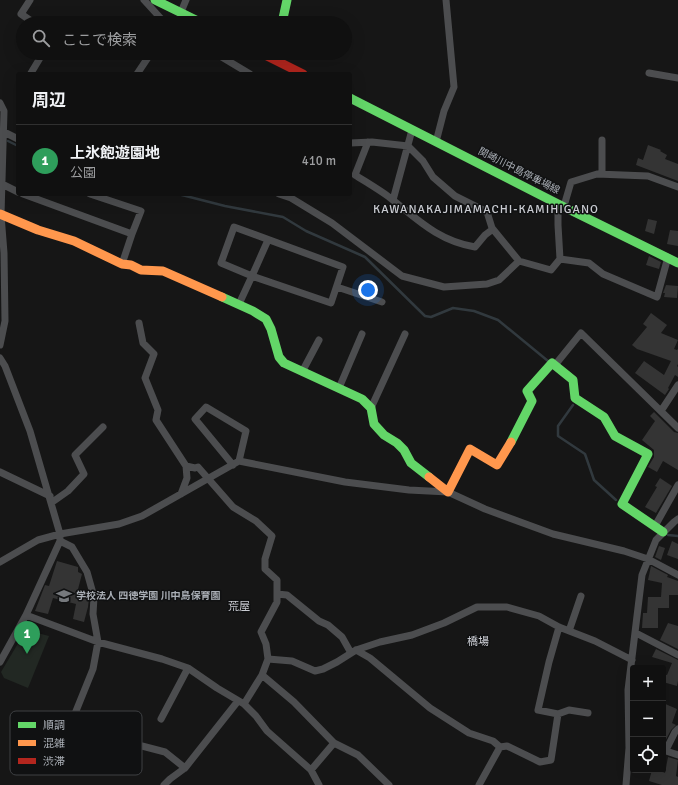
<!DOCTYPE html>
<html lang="ja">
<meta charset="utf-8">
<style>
body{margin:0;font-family:Signika,"Noto Sans JP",sans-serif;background:#1e1e1e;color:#f1f3f6}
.controls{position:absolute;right:12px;bottom:12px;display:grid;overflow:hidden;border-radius:4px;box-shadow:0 4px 16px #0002}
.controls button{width:36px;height:36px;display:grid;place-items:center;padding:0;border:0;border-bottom:1px solid #303030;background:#101010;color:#f1f3f6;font:20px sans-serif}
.you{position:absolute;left:368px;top:290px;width:14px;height:14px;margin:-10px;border:3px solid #fff;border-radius:50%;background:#1a73e8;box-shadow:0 0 0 6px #1a73e833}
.badge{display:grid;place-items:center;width:26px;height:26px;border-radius:50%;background:#1a73e8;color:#fff;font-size:13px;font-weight:700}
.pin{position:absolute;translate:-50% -33px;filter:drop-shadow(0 1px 2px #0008)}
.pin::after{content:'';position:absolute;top:21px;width:14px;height:12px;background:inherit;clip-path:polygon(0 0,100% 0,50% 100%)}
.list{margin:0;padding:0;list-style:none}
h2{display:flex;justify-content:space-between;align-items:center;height:52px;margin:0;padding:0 16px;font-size:17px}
h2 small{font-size:13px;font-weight:400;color:#9c9d9f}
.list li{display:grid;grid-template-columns:26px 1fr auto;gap:12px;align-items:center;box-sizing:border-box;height:72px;padding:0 16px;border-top:1px solid #303030}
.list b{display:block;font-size:15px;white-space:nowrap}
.list p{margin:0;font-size:13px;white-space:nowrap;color:#9c9d9f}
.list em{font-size:13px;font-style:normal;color:#9c9d9f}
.icon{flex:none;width:22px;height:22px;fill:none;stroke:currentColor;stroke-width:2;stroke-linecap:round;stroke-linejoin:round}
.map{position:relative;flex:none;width:678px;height:785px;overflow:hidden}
.search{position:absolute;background:#101010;box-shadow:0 4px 16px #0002;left:16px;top:16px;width:336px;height:44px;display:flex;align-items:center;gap:10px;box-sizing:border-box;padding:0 14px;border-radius:22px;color:#9c9d9f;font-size:15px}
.panel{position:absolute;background:#101010;box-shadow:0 4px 16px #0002;left:16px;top:72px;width:336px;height:124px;border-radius:4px}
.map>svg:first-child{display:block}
.green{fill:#222823}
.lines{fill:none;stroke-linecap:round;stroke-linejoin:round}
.stream{stroke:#31393e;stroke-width:2.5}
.building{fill:#343434}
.street{stroke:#4c4d4f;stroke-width:7}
.fast{stroke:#63d668;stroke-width:9}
.slow{stroke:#ff974d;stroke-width:9}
.jam{stroke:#b3261e;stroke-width:9}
.labels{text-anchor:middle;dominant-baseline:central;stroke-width:3;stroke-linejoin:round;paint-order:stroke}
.street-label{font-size:10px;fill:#a9aeb5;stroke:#101112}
.poi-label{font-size:10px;font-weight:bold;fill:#a9aeb5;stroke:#101112;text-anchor:start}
.neighbourhood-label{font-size:11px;fill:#caccd2;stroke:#101112}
.quarter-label{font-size:12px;letter-spacing:1px;fill:#caccd2;stroke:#101112}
.key{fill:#101112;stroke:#3e4043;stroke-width:1}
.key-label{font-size:11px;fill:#a9aeb5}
</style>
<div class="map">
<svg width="678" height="785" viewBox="0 0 678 785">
<rect width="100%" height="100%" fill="#161616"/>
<path class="green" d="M26,630L49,636L28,688L4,678L1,672Z"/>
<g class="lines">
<path class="stream" d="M8,141L18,146
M178,194L225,206L283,217L306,231L365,257L425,316L431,317L453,308L474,311L498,320L548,361
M573,405L558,426V436L585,454L594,480L616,500
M668,535L678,536"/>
</g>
<path class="building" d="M648,145L661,150L660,151L667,155L665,159L678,164V181L636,165L638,158L643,160Z
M648,219L657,221L654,234L645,231Z
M670,230L678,231V246L667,244Z
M649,256L661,262L659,269L646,265Z
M666,285L678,286L677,298L664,297L665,293H663Z
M651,313L667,325L661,333L678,340L674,349L677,350L678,349V364L677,366L678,367V377L675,375L668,388L669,389L665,395L635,373L644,361L664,375L671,361L637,349L632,345L647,327L643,324Z
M654,412L674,432L678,433V470L663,461L657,472L648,467L654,457V450L642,440L655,421L650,416Z
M660,478L672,486L656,513L645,507L657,487L655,486Z
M672,541L678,544V559L667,555Z
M659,546L665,548L661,560L655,557Z
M57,561L78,567V572L82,574L77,593L89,596V598L88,607L84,622L73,619L76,604L53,598L48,614L35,611L45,585L49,586Z
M651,566L668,575L667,577L678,581V595H669V608H658V628H642L643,613H647L648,597H661L662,583L648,580Z
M668,623L678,626V649L660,640Z
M656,649L678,660V681L677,686L663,682V674L667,675L672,663L652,657Z
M663,703L677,709L672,723L676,725L671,730L663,745Z
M668,757L678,760L676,776L678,777V785H662L649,781L652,770L665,773Z"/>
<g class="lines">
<path class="street" d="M30,0L21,14L34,23
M144,0L165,23
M181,12L186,0
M215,53L250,74
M649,73L678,78
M33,74L31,73L43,53
M137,74L151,53
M0,103L4,111L1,215L4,253L5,321L0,345
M4,132L18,139
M602,140V174
M368,142L355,175C366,182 378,189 389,197C417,219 438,241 475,247L485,235L493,229
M436,142L444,111L454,87L446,0
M350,143L372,142L408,146L423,161L433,177L455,196L487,212L492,228L519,261
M2,184L18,192
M23,194L132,234L122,264
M90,194L141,211L132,234
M279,194L291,198L332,223L402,276L444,287L487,284L499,280L519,261L551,270L560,259L558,225V204
M393,200L412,130
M564,206L571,182L597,174L648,176L678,187
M234,227L343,267L331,303L252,276L221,263Z
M560,259L589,263L603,274L657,297L668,257
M337,287L382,302
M239,304L252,276L268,240
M139,323L143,343L154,354L145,378L158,410L156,420L186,466L187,478L181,494
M0,358L5,366L30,431L60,534V541L26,615L0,662
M555,365L581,333L678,428
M302,372L319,340
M339,388L362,334
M371,408L405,334
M661,411L678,385
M233,465L195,419L206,407L246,431L239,461
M186,466L195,468L198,467L233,507L256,521L272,536L265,559V569L277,580V602L261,632L266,644L268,659
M0,472L50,496
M51,503L68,491L84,474L75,455L103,427
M655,526L678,485
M60,541L72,547L87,572L94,597L93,614L98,642L93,669L74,716L111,743L123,747L142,746L165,752L185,768
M0,562L38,540L60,534L119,524L142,516L239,461L345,482L409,490L448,492L485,509L553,534L624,551L648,559L678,575
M277,594L287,595L319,621L328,625L342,637L351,653
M26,615L98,642L162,659L188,668L217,688L244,704L256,716L267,731L311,770L319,785
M569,631L581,596
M636,633L678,655
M356,650L370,658L430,708L469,733L493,741L500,747L507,746L540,762L551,760L558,714L538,710L549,662L559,627
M262,675L294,702L334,743
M244,704L262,675L268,659L292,661L315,671L323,669L337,662L356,650L380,642L412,635L444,623L477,607H507L539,616L559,627L595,641L632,660
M558,714L569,710L588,713
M161,719L188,668
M663,750L678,755
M666,750L675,732L678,729
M311,770L334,743L358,755L389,785
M164,785L170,779L185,768L238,701
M479,785L500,747
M626,785L629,748L628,690L642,575L656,540L674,522L678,519"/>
<path class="fast" d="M155,0L202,23
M282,23L287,0
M350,98L558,204L678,263
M222,297L253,311L266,319L271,329L279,357L284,363L362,399L371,408L374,424L384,435L397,443L404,450L411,463L429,477
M511,442L532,401L527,391L552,363L573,380L575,398L604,417L615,436L648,454L622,504L663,532"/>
<path class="slow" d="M0,214L38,230L74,241L122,264L131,265L141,270L163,271L222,297
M429,477L448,492L470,449L497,465L511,442"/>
<path class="jam" d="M261,53L303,74"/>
</g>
<defs>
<symbol id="school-bare" viewBox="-9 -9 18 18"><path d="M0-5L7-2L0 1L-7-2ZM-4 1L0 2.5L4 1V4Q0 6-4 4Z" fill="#76797d" stroke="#101112" stroke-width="2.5" paint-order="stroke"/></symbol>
</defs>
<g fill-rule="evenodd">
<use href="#school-bare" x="53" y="585" width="22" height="22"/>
</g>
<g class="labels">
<g class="street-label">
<text transform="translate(519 171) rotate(27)">関崎川中島停車場線</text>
</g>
<g class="poi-label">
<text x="76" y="596">学校法人 四徳学園 川中島保育園</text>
</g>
<g class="neighbourhood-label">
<text x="239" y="606">荒屋</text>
<text x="478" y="641">橋場</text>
</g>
<g class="quarter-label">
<text x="486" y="209">KAWANAKAJIMAMACHI-KAMIHIGANO</text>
</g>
</g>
<rect x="10" y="711" width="132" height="64" rx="6" class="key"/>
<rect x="18" y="722" width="18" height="6" fill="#63d668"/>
<rect x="18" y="740" width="18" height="6" fill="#ff974d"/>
<rect x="18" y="758" width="18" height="6" fill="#b3261e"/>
<g class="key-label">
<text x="43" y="729">順調</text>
<text x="43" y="747">混雑</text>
<text x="43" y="765">渋滞</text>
</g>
</svg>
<div class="controls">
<button>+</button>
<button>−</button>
<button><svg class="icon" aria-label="locate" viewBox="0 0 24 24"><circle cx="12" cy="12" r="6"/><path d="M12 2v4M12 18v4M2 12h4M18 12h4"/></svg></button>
</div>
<div class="you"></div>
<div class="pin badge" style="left:27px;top:654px;background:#2e9e5b">1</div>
<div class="search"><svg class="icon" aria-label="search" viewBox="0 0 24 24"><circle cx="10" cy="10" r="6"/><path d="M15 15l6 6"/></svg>ここで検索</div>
<section class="panel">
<h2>周辺<small></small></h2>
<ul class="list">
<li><span class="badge" style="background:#2e9e5b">1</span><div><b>上氷飽遊園地</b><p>公園</p></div><em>410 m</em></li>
</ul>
</section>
</div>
